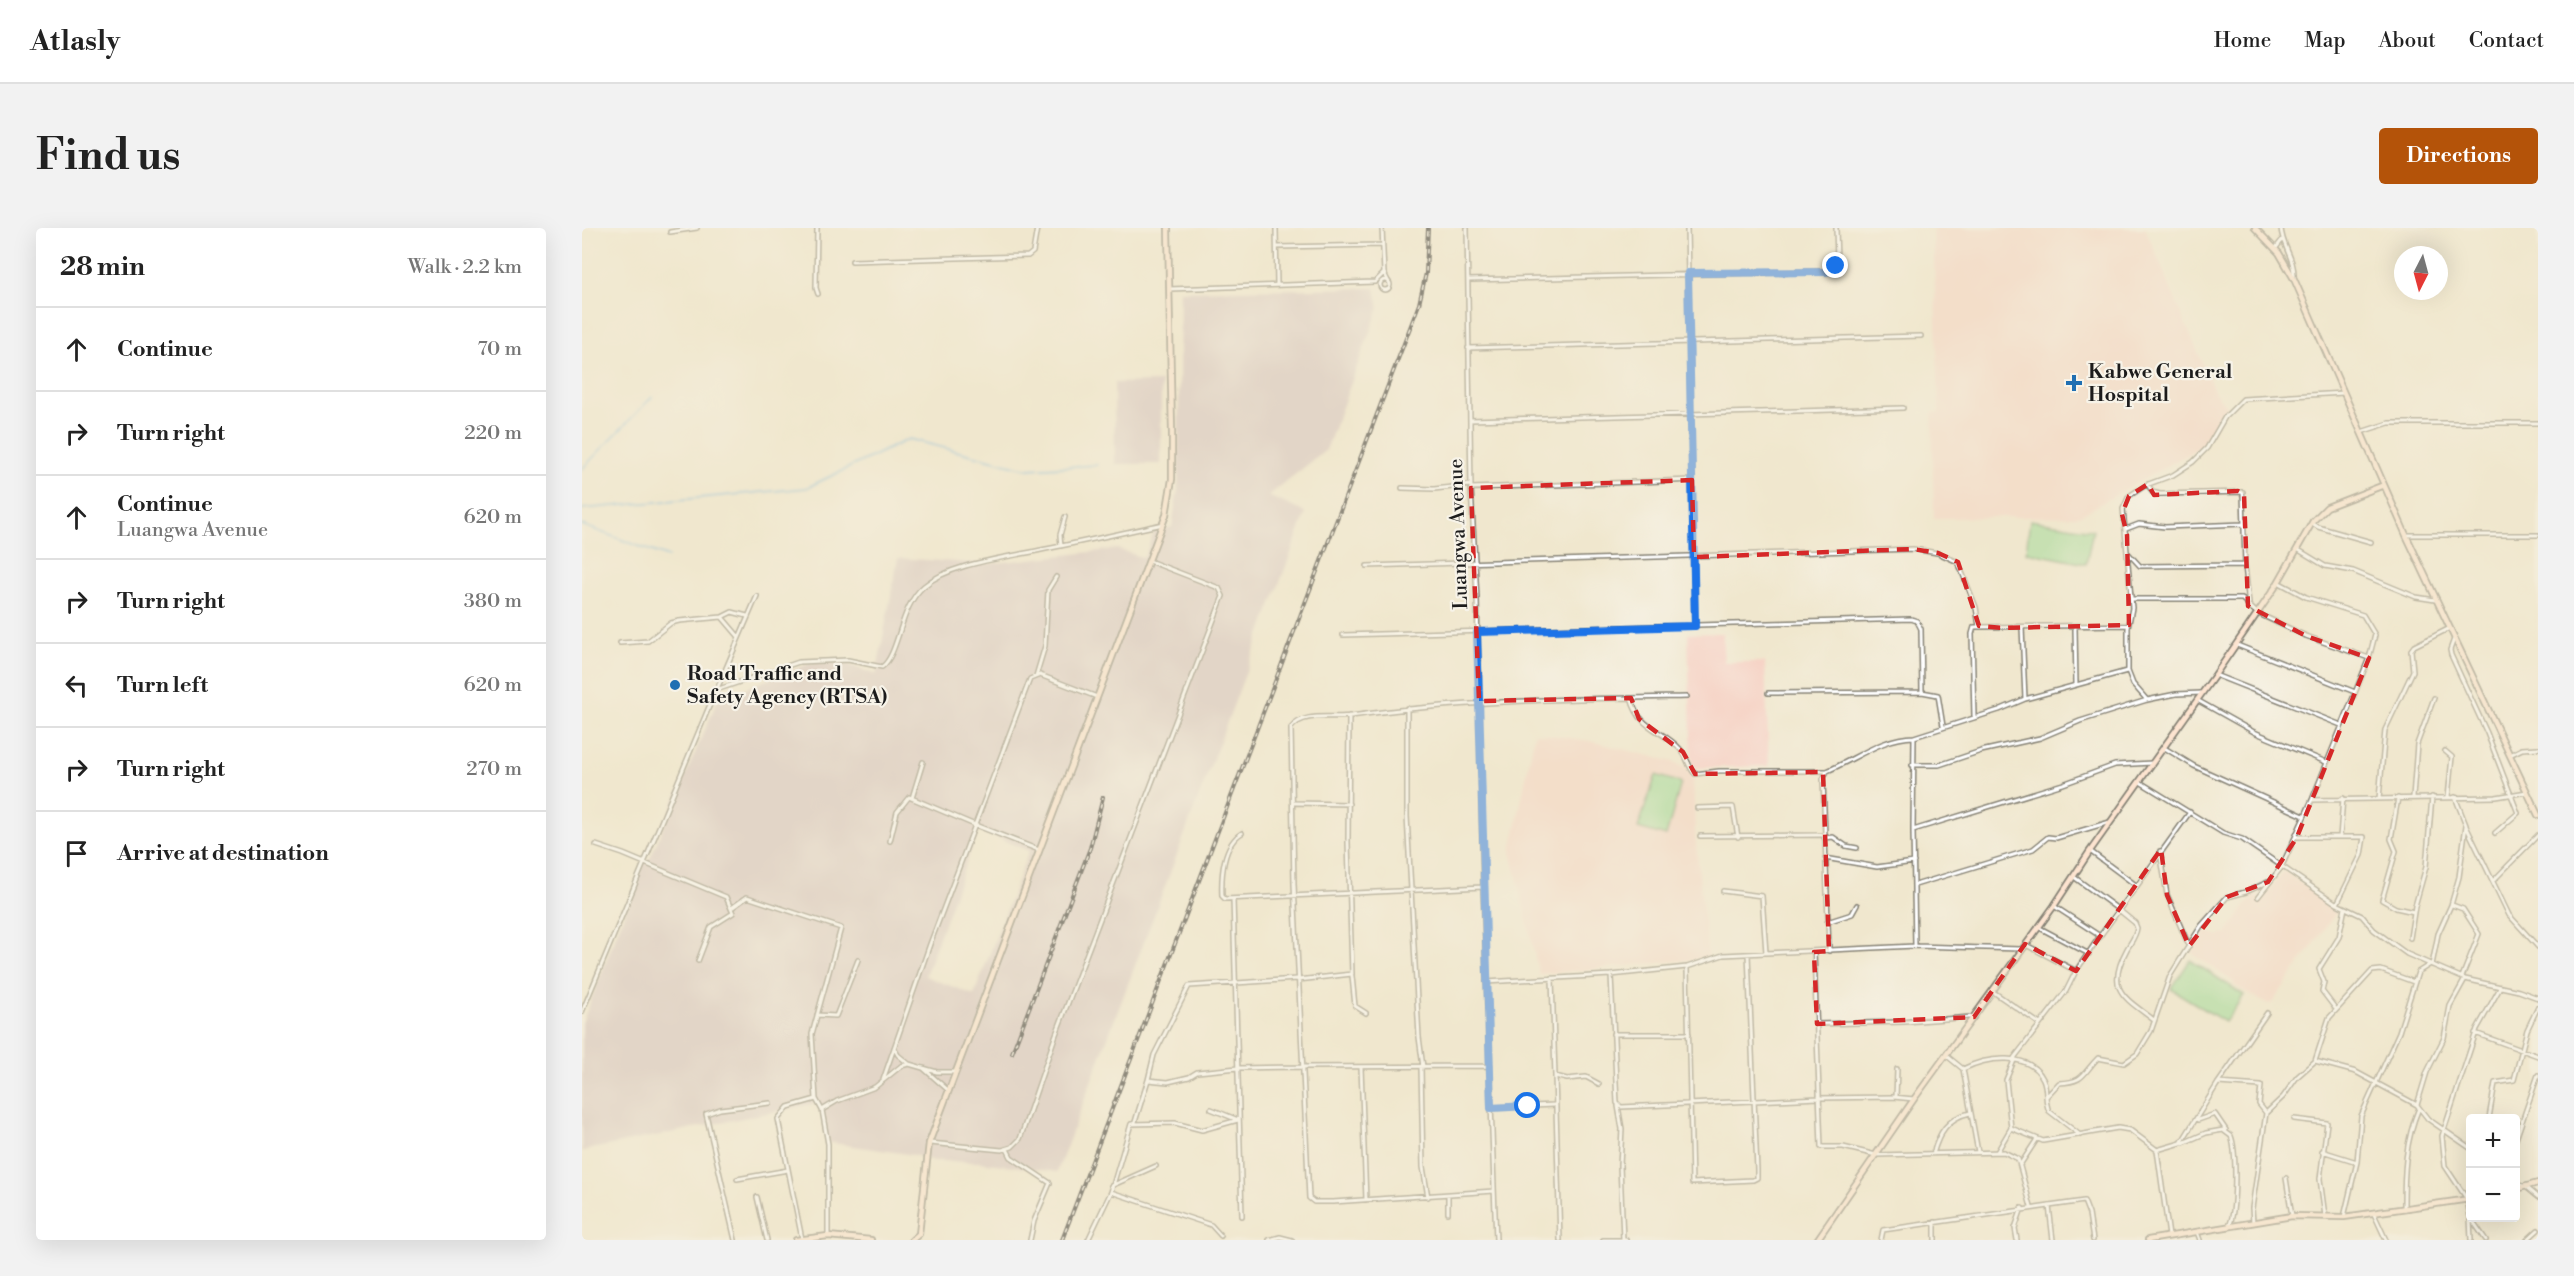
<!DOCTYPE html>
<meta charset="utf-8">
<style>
body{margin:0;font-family:"Libre Bodoni",serif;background:#f2f2f2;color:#222}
.controls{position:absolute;right:18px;bottom:18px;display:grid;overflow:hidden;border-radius:6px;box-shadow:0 6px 24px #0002}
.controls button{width:54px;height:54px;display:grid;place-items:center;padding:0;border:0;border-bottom:2px solid #e0e0e0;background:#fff;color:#222;font:30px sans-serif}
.compass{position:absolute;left:1812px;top:18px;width:54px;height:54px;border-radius:50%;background:#fff;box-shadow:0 6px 24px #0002;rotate:186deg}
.stop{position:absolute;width:18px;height:18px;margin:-14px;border:4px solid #1a73e8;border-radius:50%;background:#fff}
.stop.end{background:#1a73e8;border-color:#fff;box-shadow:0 2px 6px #0008}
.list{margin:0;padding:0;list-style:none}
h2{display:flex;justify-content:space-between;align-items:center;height:78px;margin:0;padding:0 24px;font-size:26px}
h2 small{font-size:20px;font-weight:400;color:#767676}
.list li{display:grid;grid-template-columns:39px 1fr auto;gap:18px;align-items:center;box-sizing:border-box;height:84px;padding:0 24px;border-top:2px solid #e0e0e0}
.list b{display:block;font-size:22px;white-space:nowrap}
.list p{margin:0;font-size:20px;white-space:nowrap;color:#767676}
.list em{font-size:20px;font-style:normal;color:#767676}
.icon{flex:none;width:33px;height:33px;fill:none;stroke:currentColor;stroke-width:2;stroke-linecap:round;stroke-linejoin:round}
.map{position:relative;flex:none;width:1956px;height:1012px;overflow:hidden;border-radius:6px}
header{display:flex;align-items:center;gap:36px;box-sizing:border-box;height:84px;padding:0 30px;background:#fff;border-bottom:2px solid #e0e0e0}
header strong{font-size:28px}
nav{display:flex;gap:33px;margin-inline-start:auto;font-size:21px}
.intro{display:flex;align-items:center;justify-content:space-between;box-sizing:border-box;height:144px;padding:0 36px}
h1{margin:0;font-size:42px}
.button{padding:15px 27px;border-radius:6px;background:#b45309;color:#fff;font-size:21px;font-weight:700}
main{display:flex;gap:36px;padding:0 36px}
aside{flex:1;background:#fff;border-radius:6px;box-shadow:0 6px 24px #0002}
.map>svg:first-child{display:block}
.built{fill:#f6d2c4}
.industrial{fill:#d1bfbe;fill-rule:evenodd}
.green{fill:#94d891;stroke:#587a56;stroke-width:1.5}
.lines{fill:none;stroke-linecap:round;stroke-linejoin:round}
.stream{stroke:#62afdb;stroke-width:1.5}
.street-casing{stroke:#868275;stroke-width:6}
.secondary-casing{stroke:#868275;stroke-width:8}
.street{stroke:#fff;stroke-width:3}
.secondary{stroke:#fde4d0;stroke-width:4.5}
.rail-casing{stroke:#1c1c1c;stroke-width:4}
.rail{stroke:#f7f3e8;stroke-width:1.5;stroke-dasharray:4.5;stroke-linecap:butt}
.route{stroke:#1a73e8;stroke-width:8}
.marked{fill:none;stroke:#d62828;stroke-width:4.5;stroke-dasharray:12 8;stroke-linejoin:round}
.poi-dot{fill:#1f6fb2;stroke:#f7f3e8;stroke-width:2}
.labels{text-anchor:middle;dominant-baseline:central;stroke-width:4.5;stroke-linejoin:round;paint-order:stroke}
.poi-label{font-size:20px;font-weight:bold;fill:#1c1c1c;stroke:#f7f3e8;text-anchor:start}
.street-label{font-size:20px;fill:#1c1c1c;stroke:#f7f3e8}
</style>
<header>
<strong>Atlasly</strong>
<nav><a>Home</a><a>Map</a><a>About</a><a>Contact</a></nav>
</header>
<div class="intro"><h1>Find us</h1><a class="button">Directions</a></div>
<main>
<aside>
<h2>28 min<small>Walk · 2.2 km</small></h2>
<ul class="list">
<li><svg class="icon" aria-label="ahead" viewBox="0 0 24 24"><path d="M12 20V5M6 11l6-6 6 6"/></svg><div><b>Continue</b></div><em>70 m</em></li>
<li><svg class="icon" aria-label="right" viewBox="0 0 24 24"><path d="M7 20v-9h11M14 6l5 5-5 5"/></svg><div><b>Turn right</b></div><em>220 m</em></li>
<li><svg class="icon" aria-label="ahead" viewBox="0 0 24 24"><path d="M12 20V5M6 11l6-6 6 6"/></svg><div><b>Continue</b><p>Luangwa Avenue</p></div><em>620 m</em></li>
<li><svg class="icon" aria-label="right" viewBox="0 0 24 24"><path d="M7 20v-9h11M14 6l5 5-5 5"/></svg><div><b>Turn right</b></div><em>380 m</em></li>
<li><svg class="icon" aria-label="left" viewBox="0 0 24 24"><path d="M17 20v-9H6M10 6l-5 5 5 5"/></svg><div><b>Turn left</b></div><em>620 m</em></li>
<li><svg class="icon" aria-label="right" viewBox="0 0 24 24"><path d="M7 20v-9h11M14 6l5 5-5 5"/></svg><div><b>Turn right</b></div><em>270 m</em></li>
<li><svg class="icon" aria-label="arrive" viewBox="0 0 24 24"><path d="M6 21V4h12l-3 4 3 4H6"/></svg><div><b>Arrive at destination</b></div></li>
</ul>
</aside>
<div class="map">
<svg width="1956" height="1012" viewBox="0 0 1956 1012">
<rect width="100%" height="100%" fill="#f7f3e8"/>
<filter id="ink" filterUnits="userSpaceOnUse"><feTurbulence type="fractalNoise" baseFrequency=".0167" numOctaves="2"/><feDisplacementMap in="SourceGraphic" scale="12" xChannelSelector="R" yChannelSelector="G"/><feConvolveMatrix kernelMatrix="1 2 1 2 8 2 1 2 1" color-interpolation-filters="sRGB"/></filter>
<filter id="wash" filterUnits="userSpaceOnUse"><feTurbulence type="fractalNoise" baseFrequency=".008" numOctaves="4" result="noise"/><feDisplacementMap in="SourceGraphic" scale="24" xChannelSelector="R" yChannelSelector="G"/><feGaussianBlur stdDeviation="1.35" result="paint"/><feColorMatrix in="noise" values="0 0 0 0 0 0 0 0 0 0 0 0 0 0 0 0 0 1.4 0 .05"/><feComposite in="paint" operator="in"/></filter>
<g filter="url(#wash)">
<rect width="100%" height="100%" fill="#f0e7ce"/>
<path class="built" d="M1351,0H1563L1633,165L1645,179L1622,217L1497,288L1352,290L1350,185L1357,184Z
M1140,405L1142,434H1183L1187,538L1110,540L1106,406Z
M953,505L1008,513L1092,534L1111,545L1113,607L1126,730L957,746L929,623Z
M1702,643L1756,682L1690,775L1685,776L1652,757V754L1610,725L1622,706L1627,704L1637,709L1640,706L1643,707L1672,666L1680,671Z"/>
<path class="industrial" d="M793,60L797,80L744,222L686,268L724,285L475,944L398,934L352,933L332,927L244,914L242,894L235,875L0,923V795L62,634L68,630L136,471L229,435H262L294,447L316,330L404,336L535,321L562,330L572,304L590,299L596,262L598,63ZM396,602L447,623L392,767L343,748Z
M579,154V236H533L532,155Z"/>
<path class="green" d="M1448,292L1511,302L1504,336L1444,324Z
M1074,547L1099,555L1084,608L1056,600Z
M1608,732L1662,767L1643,794L1589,761Z"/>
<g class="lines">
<path class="stream" d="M0,241L70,169
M0,281L224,260L327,211L445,241L515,237
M0,297L86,329"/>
</g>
</g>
<g filter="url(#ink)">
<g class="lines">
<defs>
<path id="street" d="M235,0L234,60L236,66
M694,0L695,57
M800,0L802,45L806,53
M885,0L889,260L895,370L901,659L914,1012
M1105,0L1113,398
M1699,0C1700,18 1713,31 1712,49
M88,4L115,0
M695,19L800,17
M1693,21L1701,11
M270,33L446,28L451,24L455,0
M798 57a5 5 0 1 1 10 0a5 5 0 1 1-10 0Z
M886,52L1249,43L1255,33L1254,0
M587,61L793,54L802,45
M886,120L1339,108
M888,192L1321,180
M1779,204L1807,195H1956
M1566,256L1570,264L1578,266L1661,264L1663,337
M820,260L852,261L889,257
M889,260L1110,252
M1730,295L1736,299L1789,314
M1544,301L1557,296L1583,299L1661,296
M1824,307H1956
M479,318L478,307L483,289
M1715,321L1743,338L1771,343L1834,369L1853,372
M1546,325L1558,338L1663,337L1667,375
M785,338L1331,321L1356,325L1376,334L1394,379L1397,398
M1696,354L1724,369L1781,387L1793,407L1787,430L1730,572
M1549,371H1660L1675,385L1724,408L1787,430
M140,389L150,384L165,388
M1440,399L1443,471
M1493,399L1494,457
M761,407L1329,391L1335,393L1339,401L1340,464L1186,465
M1872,411L1868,422L1869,427L1905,505L1936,585L1913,605
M38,415L66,413L89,395L97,393L140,389L157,409
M1655,417L1773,464
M1633,447L1759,497
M454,448L463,418L466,362L474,349
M135,461L175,368
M1340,464L1356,467L1361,498
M1049,470C1058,503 1079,500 1098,521C1106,529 1105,538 1113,546L1137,543H1244
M1565,472L1551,456L1546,443V400L1550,380L1541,281L1547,268L1564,257L1591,247L1611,234L1625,220L1643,189L1661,171L1762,165
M1615,472L1672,504L1744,534
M825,480V588L837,809L841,839
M1392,488L1390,406L1392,399L1546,397
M1581,519L1612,538L1722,588
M1863,523L1870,529L1866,569
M1928,527L1940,521L1956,520
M1330,537H1357L1399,523L1458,510L1498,493L1565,472L1594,466L1620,465
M1558,554L1641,605L1660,611L1755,676L1780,688L1792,702L1825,726L1883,751L1937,763L1956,770
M1831,569L1835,516L1852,470
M330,570L341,534
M1816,570L1809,611L1814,623L1800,672L1814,680L1832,684
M1797,571L1803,502L1831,443L1829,422L1832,418L1868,400
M712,575L767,576
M1115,580L1151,579L1156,609
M1884,598L1927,687L1956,719
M1331,602L1332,509L1417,482L1443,471L1545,443
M660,605C641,616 639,648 640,668L643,671L901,659
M1118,608L1241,607
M1715,609H1782L1779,627L1755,676
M1758,609L1761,570
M1242,610L1251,609L1264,618L1275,620
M14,617L41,626L144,669L151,685L129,699L116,733
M457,622L393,597L448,451L458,447L515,469
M1508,623L1555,658L1537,682L1553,695L1555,700C1554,708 1549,714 1545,721C1523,762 1542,769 1572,792
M1578,623L1585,667L1607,718
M1243,630L1295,639L1332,634
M1492,649L1537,682L1518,708
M1911,653L1956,607
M1333,657L1451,621L1466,609L1474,610L1528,594
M1555,658L1608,584
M1141,663L1180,668L1184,725
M1676,669L1699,640L1730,572L1914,569L1945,564
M651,671L660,988
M1870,677L1881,681L1897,706L1880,749
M151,679L165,669L259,700L230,806L234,871L240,882
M1245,694L1270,686L1275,677
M1456,699L1507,726
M1828,710L1833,678L1844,639L1850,569
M1444,717L1494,743
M1333,718L1331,602L1481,556L1533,537L1570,535
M1247,723L1241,551L1245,543C1272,532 1301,509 1332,509
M1232,724L1239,919H1261L1294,927L1422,924L1436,931L1449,979
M1850,737L1856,706L1869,677L1877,649L1884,597L1873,569
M1105,740L1110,955L1171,952L1175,950V942L1166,726
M1029,747L1035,875L1039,879L1237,870L1311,869L1332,871
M770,748L773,778L784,785
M970,750L978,1012
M1883,751L1868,778L1862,810L1845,844L1835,877L1846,891L1888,920
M716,752L770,746L766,614L767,488
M904,754L1029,747L1105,739L1141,727L1333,718L1439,721
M1832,754L1799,742L1790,743L1747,790L1733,833L1774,844L1835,877
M1410,763L1458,796
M1753,780L1740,763L1742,754L1737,741L1757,709L1763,680
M0,784L134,462L217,434L266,432L300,439C318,425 317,379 342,358C369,335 424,330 459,322C500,314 540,305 581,296
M235,787L254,788L276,732
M1235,796L1323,794L1390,789
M1893,805L1956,828
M1031,806H1107
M312,820L316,827L327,836
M1365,828L1381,841L1396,924
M1432,830L1484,763L1494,743L1518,708L1472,678
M720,839L908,838
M779,839L784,972
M839,839L841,939L846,969
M341,840L367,863
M1381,841C1404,829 1447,823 1461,851C1466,862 1462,873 1467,883L1498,907
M973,848L985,851L1004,849L1017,856
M301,852L348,716L393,597L327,569L315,584L308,613
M566,852L572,827L607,758L715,751
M1636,855L1679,858L1677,876L1684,885
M1314,869L1315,841
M1464,869L1477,855C1503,854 1500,846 1516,830L1542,835L1555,826L1569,803L1588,748L1619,698L1645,669L1664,664L1686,654
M1036,878L1040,901L1038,937L1041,1012
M909,880L972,877
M1907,890L1913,855L1932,852L1945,802L1956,779
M1712,891L1745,895L1738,951L1743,988
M1616,892L1633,886L1644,902
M553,894L566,852L586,854L607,849L615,844L656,840L720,839
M1429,900L1424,852L1433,830
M1934,911L1956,847
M348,915L420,922L430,919L438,911L473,809L641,368L637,360L567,333
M1601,915L1624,905L1641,902L1649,908C1655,923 1654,986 1647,998
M425,921L429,929L468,955L452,993L448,1012
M1575,922L1599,915L1636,855L1685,785
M1740,923L1775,934
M1415,924L1429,900L1461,913L1536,900L1548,902L1575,922L1587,1008
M1351,926C1357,905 1365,890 1388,885
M1438,937L1455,911
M1704,950L1710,988
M155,951L206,942
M1934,956L1944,959L1956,969
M529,958L574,938
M912,963L751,974H732L727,970L712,656L709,500C722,483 750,491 769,488C881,472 993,471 1105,469
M529,964L629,997L639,1008
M866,967V985
M175,969L185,1012
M1467,978L1471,1012
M1822,981C1822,945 1823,913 1837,880
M1792,986L1804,1012
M1762,989L1775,934L1779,888L1817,804L1836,744L1847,737
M1888,990L1889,1012
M1671,994L1670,980L1684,885L1701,869L1715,849L1732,834
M1615,1004L1618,1012
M246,1008V916L240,882L255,873L293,859L319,838L327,836L355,844H373
M220,1011L196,891L206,879L234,871
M153,1012L124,886L138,881L188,875
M506,1012L529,964L549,896L593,895L620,902L656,892L629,881
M687,1012L698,1009L710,1012
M1021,1012H1044
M1299,1012L1301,1002L1502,973L1507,986L1511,1012
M1353,1012V994
M1435,1012L1433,1000L1440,980
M1904,1012L1888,989L1885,971L1863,938L1860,908L1895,801L1918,760
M1945,1012L1956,1002"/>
<path id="secondary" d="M1673,0L1697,25L1712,51L1824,307L1956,587
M1934,961L1956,955
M214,1012L246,1008L289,1012
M330,1012L337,1006L347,915L584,287L590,251V205L586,0
M1235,1012L1332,871L1472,678L1508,623L1633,447L1694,358L1731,293L1745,279L1802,257
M1566,1012L1710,988L1762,989L1888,971"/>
</defs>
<use href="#street" class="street-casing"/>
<use href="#secondary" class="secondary-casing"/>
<use href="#street" class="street"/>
<use href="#secondary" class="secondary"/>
<defs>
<path id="rail" d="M430,825L508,620L521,569
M480,1012L837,76L844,45L846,0"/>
</defs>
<use href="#rail" class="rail-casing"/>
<use href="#rail" class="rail"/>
</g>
</g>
<g class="lines" filter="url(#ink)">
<path class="route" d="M946,878L909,880L895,404L1113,398L1106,45L1243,44L1249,43L1254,38"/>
</g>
<path d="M0 0H1956V1012H0ZM1110,252L1112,329L1331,321L1356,325L1376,334L1397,398L1420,400L1547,397L1545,307L1540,286L1547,268L1566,256L1572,267L1656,263L1662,266L1666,378L1724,408L1787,430L1715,609L1686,654L1645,669L1607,718L1585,667L1579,621L1494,743L1443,716L1392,789L1235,796L1232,724L1247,723L1241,544L1113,546L1101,524L1057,491L1049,470L897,473L889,260Z" fill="#f0e7ce" fill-opacity=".55" fill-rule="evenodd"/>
<path class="marked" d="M1110,252L1112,329L1331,321L1356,325L1376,334L1397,398L1420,400L1547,397L1545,307L1540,286L1547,268L1566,256L1572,267L1656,263L1662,266L1666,378L1724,408L1787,430L1715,609L1686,654L1645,669L1607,718L1585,667L1579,621L1494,743L1443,716L1392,789L1235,796L1232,724L1247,723L1241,544L1113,546L1101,524L1057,491L1049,470L897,473L889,260Z"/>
<g class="poi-dot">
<path d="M1489 146h6v6h6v6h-6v6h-6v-6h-6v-6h6z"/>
<circle cx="93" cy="457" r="6"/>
</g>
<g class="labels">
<g class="poi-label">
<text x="1506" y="144">Kabwe General<tspan x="1506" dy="23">Hospital</tspan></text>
<text x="105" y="446">Road Traffic and<tspan x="105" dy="23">Safety Agency (RTSA)</tspan></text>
</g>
<g class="street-label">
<text transform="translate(877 306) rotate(-92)">Luangwa Avenue</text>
</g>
</g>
</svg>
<div class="controls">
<button>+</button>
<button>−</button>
</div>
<svg class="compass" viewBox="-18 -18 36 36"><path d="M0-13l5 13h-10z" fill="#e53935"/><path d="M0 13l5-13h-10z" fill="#767676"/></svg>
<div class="stop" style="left:946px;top:878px"></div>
<div class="stop end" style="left:1254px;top:38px"></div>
</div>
</main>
